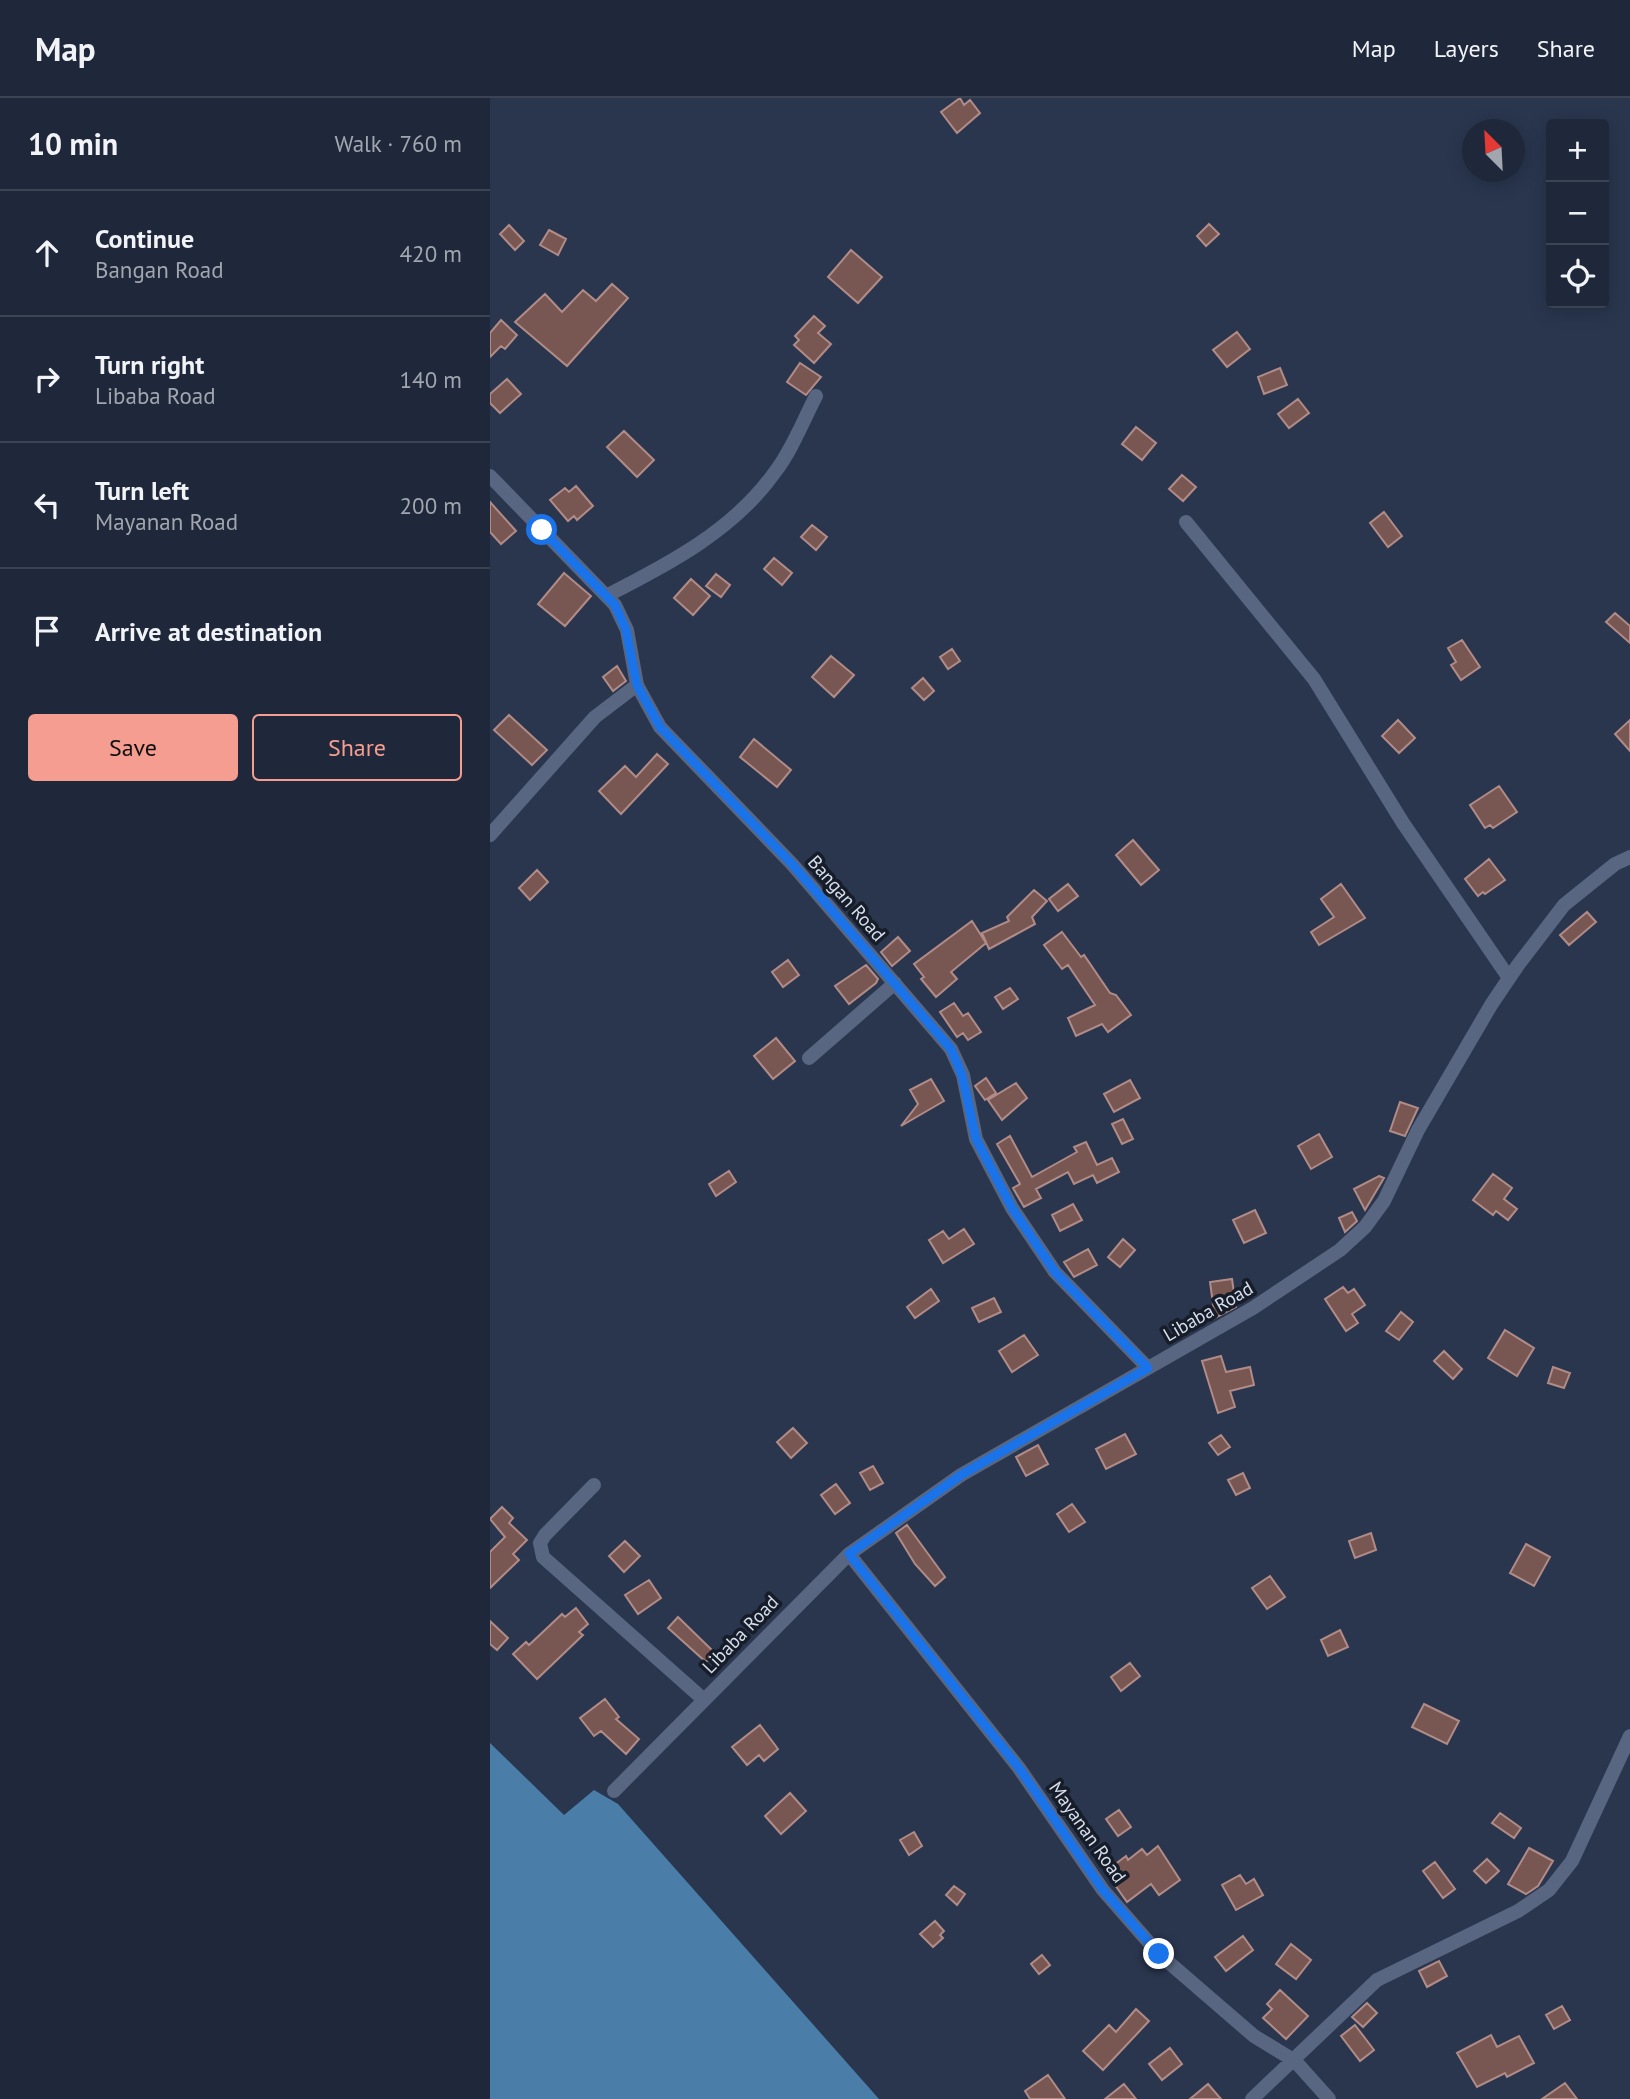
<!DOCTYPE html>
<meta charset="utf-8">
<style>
body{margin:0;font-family:"PT Sans",sans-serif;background:#2c3445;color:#f1f3f6}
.controls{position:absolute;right:21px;top:21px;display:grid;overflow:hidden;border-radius:7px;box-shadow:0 4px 18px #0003}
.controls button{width:63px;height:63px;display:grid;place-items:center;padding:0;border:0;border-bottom:2px solid #3c4454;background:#1f283a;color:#f1f3f6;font:35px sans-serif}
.compass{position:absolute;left:972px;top:21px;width:63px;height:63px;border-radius:50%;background:#1f283a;box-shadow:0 4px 18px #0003;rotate:336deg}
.stop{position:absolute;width:21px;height:21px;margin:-16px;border:5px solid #1a73e8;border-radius:50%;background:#fff}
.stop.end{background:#1a73e8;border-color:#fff;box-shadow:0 2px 7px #0008}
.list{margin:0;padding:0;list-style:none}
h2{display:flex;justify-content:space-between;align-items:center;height:91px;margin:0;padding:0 28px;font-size:30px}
h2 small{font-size:23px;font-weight:400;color:#a1a6af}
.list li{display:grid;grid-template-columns:46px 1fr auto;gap:21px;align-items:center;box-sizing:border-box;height:126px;padding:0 28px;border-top:2px solid #3c4454}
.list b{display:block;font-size:26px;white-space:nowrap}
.list p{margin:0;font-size:23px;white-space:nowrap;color:#a1a6af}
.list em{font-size:23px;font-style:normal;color:#a1a6af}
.actions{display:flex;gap:14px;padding:21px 28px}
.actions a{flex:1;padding:16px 0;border:2px solid #f59d90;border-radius:7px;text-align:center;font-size:24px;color:#f59d90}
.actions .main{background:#f59d90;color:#111}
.icon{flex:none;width:38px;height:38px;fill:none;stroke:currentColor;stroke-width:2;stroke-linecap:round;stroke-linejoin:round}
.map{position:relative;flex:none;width:1140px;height:2001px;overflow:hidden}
header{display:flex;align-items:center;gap:42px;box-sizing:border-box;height:98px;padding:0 35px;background:#1f283a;border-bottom:2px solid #3c4454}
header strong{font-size:33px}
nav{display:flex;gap:38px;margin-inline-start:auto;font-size:24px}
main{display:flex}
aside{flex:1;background:#1f283a}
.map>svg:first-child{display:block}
.water{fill:#4a7ea9}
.building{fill:#785652;stroke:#b18b87;stroke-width:2}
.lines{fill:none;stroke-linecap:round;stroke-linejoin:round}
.street{stroke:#586681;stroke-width:14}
.route{stroke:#1a73e8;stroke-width:9}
.labels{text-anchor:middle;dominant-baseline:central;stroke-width:7;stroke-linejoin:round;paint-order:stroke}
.street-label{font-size:19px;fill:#d5deee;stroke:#171d28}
</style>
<header>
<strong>Map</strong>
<nav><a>Map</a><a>Layers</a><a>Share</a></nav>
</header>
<main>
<aside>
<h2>10 min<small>Walk · 760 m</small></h2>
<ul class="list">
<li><svg class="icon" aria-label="ahead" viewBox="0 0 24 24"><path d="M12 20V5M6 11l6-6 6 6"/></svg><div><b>Continue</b><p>Bangan Road</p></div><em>420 m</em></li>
<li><svg class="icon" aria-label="right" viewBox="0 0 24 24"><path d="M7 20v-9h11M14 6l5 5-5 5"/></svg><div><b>Turn right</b><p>Libaba Road</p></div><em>140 m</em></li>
<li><svg class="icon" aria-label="left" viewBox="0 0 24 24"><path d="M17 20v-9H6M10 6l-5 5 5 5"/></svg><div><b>Turn left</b><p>Mayanan Road</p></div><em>200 m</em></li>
<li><svg class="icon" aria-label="arrive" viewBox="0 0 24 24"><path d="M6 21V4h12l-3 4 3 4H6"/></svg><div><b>Arrive at destination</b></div></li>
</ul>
<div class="actions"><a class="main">Save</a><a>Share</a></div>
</aside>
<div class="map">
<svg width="1140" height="2001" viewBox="0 0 1140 2001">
<rect width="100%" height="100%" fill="#29364e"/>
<path class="water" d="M0,1645L74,1717L104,1692L128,1706L389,2001H0Z"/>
<path class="building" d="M470,0L474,7L480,2L490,15L467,35L451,14Z
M719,126L729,136L716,148L707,138Z
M19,127L34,143L25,152L10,136Z
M59,132L76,141L68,157L50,147Z
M361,152L392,179L368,205L338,179Z
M122,186L138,200L77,268L25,224L55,196L72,214L93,192L106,203Z
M324,218L335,228L328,235L341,246L324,265L304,247L309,242L305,238Z
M11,222L27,237L15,251L11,248L0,259V235Z
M747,234L760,251L737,269L723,252Z
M310,265L331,279L316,297L297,284Z
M790,270L797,287L774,296L768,279Z
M17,281L31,296L10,315L0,305V296Z
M808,301L819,315L799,330L788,316Z
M646,329L666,345L652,362L632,346Z
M134,333L164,362L147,379L117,349Z
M692,377L706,389L693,403L679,391Z
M86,388L103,408L87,422L84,418L78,423L60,402L75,390L79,394Z
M0,404L26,433L11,446L0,434Z
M894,414L912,438L898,449L880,425Z
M322,427L337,439L326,452L311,439Z
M284,460L302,475L292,487L274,471Z
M74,475L101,498L75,528L48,506Z
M226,476L240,487L231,499L216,488Z
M201,481L220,498L203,517L184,500Z
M1125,515L1140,528V545L1116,524Z
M972,542L990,569L971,582L961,567L966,564L958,550Z
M462,551L470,563L458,571L450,559Z
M341,558L364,577L344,599L322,579Z
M127,568L136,583L123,593L113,579Z
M433,580L444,593L434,602L422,590Z
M19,617L57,652L42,667L4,632Z
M908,622L925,640L909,655L892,638Z
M1140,622V653L1125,636Z
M264,641L301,672L287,689L250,659Z
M167,656L178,666L131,716L109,693L135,668L146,679Z
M1009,688L1027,714L1003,730L1000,727L995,730L980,707Z
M643,742L669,772L651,787L626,757Z
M999,761L1015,782L995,796L993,794L988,798L975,781Z
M47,772L58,784L40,802L29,790Z
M578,786L588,798L568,813L559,801Z
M851,786L875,820L829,847L821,834L844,819L831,801Z
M544,792L557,803L542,819L545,826L499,851L492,835L519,823L517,819Z
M1097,814L1106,824L1079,847L1070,837Z
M482,823L496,845L461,874L467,881L446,899L431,881L434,879L424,866Z
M572,834L591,859L594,857L620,895L626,897L641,917L618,934L612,926L586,938L578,920L605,907L578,867L572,871L554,847Z
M408,839L420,853L402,868L391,854Z
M298,862L309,877L293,889L282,874Z
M376,867L388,881L386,885L359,906L345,888Z
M520,890L528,901L513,911L505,899Z
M464,905L473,918L478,915L491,934L478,942L473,935L467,939L450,914Z
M286,940L305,963L283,981L264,958Z
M496,980L506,995L495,1002L485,988Z
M441,981L454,1003L411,1028L428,1006L420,992Z
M640,982L650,1000L624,1014L614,996Z
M526,985L537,1000L512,1022L498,1002Z
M910,1004L928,1010L915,1038L900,1033Z
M633,1021L643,1041L632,1046L622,1026Z
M829,1036L842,1059L821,1071L808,1048Z
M520,1038L542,1079L587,1054L584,1049L596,1044L607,1067L622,1060L629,1074L607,1085L603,1077L584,1086L578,1074L546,1091L551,1100L534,1109L523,1090L530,1086L507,1046Z
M239,1073L246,1084L226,1098L219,1086Z
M1003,1076L1022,1090L1014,1101L1027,1111L1018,1122L1006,1113L1003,1117L983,1102Z
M889,1078L894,1080L875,1112L864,1091Z
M583,1106L592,1122L570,1133L562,1117Z
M765,1112L776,1135L754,1145L743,1122Z
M862,1114L867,1123L855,1134L849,1120Z
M474,1131L484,1146L453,1165L439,1142L453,1133L459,1141Z
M633,1141L645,1152L630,1169L618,1159Z
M598,1151L607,1167L584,1179L574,1164Z
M742,1181L746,1209L725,1220L720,1184Z
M853,1189L858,1195L864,1191L875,1207L862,1216L868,1225L856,1233L835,1201Z
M441,1191L449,1203L425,1220L417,1209Z
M504,1200L511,1214L489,1224L482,1210Z
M911,1214L923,1224L909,1242L896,1233Z
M1015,1232L1044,1250L1027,1278L998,1260Z
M534,1237L548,1257L522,1274L509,1253Z
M954,1253L972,1271L963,1281L944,1263Z
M731,1258L736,1274L760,1269L764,1287L740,1293L745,1309L728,1315L712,1263Z
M1063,1269L1080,1275L1074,1290L1058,1285Z
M303,1330L317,1345L301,1360L287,1344Z
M635,1336L646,1356L616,1371L606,1351Z
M731,1337L740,1349L728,1357L719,1345Z
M548,1347L558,1366L536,1378L526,1359Z
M383,1368L393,1385L380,1392L370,1375Z
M753,1375L760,1390L746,1397L738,1382Z
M346,1386L360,1405L345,1416L331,1397Z
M582,1406L595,1424L579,1434L567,1416Z
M12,1409L23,1420L19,1425L37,1442L23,1456L29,1462L0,1490V1454L15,1439L0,1421Z
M417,1427L455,1479L445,1488L425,1466L406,1435Z
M881,1435L886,1452L865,1460L859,1443Z
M135,1443L150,1458L134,1474L119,1458Z
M1036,1446L1060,1459L1044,1488L1020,1475Z
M780,1478L795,1499L777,1511L762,1490Z
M159,1482L171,1500L148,1516L135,1497Z
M86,1510L98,1526L89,1534L93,1537L47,1581L23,1556L36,1544L39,1547L72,1516L75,1519Z
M188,1519L225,1555L216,1564L178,1530Z
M0,1523L18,1540L7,1552L0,1546Z
M850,1532L858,1549L838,1558L831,1542Z
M640,1565L650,1578L631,1593L621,1579Z
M115,1601L129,1619L126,1621L149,1641L136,1656L111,1633L104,1638L90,1620Z
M934,1606L969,1623L957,1646L922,1629Z
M270,1627L288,1651L274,1663L269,1657L257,1667L242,1649Z
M300,1695L316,1713L291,1736L275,1718Z
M629,1712L641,1729L628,1738L616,1721Z
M1010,1715L1031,1730L1024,1740L1002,1725Z
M424,1734L432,1748L419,1757L410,1742Z
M668,1748L690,1782L669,1797L661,1786L637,1804L625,1787L629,1784L619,1771L636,1758L638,1762L652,1751L657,1757Z
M1039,1750L1063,1763L1048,1788L1036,1796L1018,1786Z
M997,1761L1009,1773L996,1785L984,1773Z
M945,1764L965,1791L953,1800L933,1773Z
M750,1777L756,1786L764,1781L773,1797L746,1812L732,1787Z
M464,1788L475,1796L467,1807L456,1797Z
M445,1823L454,1833L450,1837L453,1840L443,1849L430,1836Z
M753,1838L763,1852L736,1873L725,1859Z
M801,1846L821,1862L806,1881L786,1866Z
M552,1857L560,1867L549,1876L541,1866Z
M949,1863L957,1878L937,1889L929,1873Z
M790,1892L818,1918L796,1941L773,1920L782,1911L777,1906Z
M877,1905L887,1915L873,1929L862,1919Z
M1072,1908L1080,1922L1064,1931L1056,1917Z
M646,1911L659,1923L613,1972L593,1953L619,1927L626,1934Z
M865,1927L884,1952L870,1963L851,1938Z
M1001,1937L1007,1949L1029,1938L1044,1965L1017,1979L1015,1975L987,1989L967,1955Z
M680,1950L692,1966L672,1982L659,1966Z
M558,1977L575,2001H540L535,1993Z
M1075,1985L1087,2001H1052Z
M634,1986L646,2001H615Z
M718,1986L731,2001H700Z"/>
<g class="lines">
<path class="street" d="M0,378L125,507L137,532L147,587L170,629L302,766L461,951L473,977L486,1041L522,1110L565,1174L658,1270
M696,424L824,581L913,725L1019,880
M118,497C179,466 244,432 285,374C302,352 313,323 326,298
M0,737L105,619L147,587
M319,960L405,885
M104,1387L55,1437L50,1445L53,1459L213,1601
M359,1456L529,1670L613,1792L669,1856L764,1938L805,1963L839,2001
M124,1693L359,1456L471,1377L763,1210L850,1152L875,1129L894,1103L928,1032L1001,907L1028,867L1074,807L1125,766L1140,759
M762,2001L887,1882L1028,1813L1059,1792L1082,1763L1140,1638"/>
</g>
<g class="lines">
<path class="route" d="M52,432L125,507L136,532L147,587L170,629L302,766L461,951L472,977L486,1041L522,1110L565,1174L658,1270L471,1377L359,1456L529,1670L613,1792L669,1856"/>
</g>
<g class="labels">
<g class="street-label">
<text transform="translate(357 800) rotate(49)">Bangan Road</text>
<text transform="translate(718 1213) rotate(-30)">Libaba Road</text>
<text transform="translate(250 1536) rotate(-46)">Libaba Road</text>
<text transform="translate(598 1734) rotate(55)">Mayanan Road</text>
</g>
</g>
</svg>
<div class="controls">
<button>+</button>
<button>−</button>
<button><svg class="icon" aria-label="locate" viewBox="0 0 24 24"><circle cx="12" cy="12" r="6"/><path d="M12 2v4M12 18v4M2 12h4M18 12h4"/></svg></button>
</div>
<svg class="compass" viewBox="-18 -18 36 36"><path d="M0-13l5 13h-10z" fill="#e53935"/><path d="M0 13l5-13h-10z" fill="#a1a6af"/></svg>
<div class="stop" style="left:52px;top:432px"></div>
<div class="stop end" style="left:669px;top:1856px"></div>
</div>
</main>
